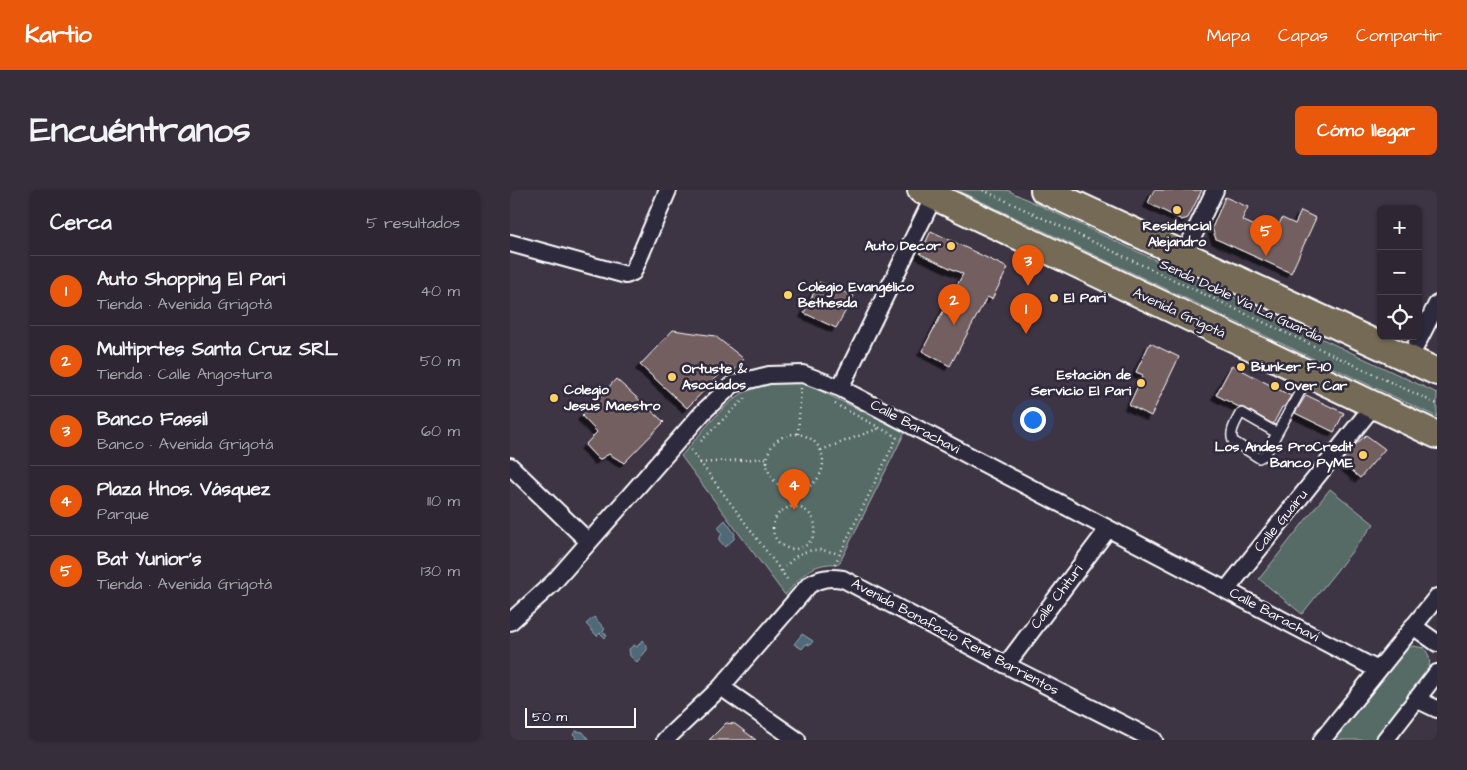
<!DOCTYPE html>
<html lang="es">
<meta charset="utf-8">
<style>
body{margin:0;font-family:"Architects Daughter",sans-serif;background:#362f3b;color:#f1f3f6}
.controls{position:absolute;right:15px;top:15px;display:grid;overflow:hidden;border-radius:8px;box-shadow:0 1px 4px #0004}
.controls button{width:45px;height:45px;display:grid;place-items:center;padding:0;border:0;border-bottom:1px solid #49444e;background:#2e2733;color:#f1f3f6;font:25px sans-serif}
.scale{position:absolute;left:15px;bottom:12px;width:111px;box-sizing:border-box;padding-left:5px;border:2px solid #fff;border-top:0;font-size:14px;line-height:18px;white-space:nowrap;color:#fff;-webkit-text-stroke:4px #2f2a3d;paint-order:stroke}
.you{position:absolute;left:522px;top:229px;width:18px;height:18px;margin:-12px;border:4px solid #fff;border-radius:50%;background:#1a73e8;box-shadow:0 0 0 8px #1a73e833}
.badge{display:grid;place-items:center;width:32px;height:32px;border-radius:50%;background:#ea580c;color:#fff;font-size:16px;font-weight:700}
.pin{position:absolute;translate:-50% -41px;filter:drop-shadow(0 1px 2px #0008)}
.pin::after{content:'';position:absolute;top:26px;width:18px;height:15px;background:inherit;clip-path:polygon(0 0,100% 0,50% 100%)}
.list{margin:0;padding:0;list-style:none}
h2{display:flex;justify-content:space-between;align-items:center;height:65px;margin:0;padding:0 20px;font-size:21px}
h2 small{font-size:16px;font-weight:400;color:#a7a5ac}
.list li{display:grid;grid-template-columns:32px 1fr auto;gap:15px;align-items:center;box-sizing:border-box;height:70px;padding:0 20px;border-top:1px solid #49444e}
.list b{display:block;font-size:19px;white-space:nowrap}
.list p{margin:0;font-size:16px;white-space:nowrap;color:#a7a5ac}
.list em{font-size:16px;font-style:normal;color:#a7a5ac}
.icon{flex:none;width:28px;height:28px;fill:none;stroke:currentColor;stroke-width:2;stroke-linecap:round;stroke-linejoin:round}
.map{position:relative;flex:none;width:927px;height:550px;overflow:hidden;border-radius:8px}
header{display:flex;align-items:center;gap:30px;box-sizing:border-box;height:70px;padding:0 25px;background:#ea580c;color:#fff}
header strong{font-size:24px}
nav{display:flex;gap:28px;margin-inline-start:auto;font-size:18px}
.intro{display:flex;align-items:center;justify-content:space-between;box-sizing:border-box;height:120px;padding:0 30px}
h1{margin:0;font-size:35px}
.button{padding:12px 22px;border-radius:8px;background:#ea580c;color:#fff;font-size:18px;font-weight:700}
main{display:flex;gap:30px;padding:0 30px}
aside{flex:1;background:#2e2733;border-radius:8px;box-shadow:0 1px 4px #0004}
.map>svg:first-child{display:block}
.green{fill:#566b66;stroke:#aab5b2}
.water{fill:#506978;stroke:#96a5ae}
.building{fill:#735e61;stroke:#fff;filter:url(#shadow)}
.lines{fill:none;stroke-linecap:round;stroke-linejoin:round}
.lane-casing{stroke:#fff;stroke-width:12}
.street-casing{stroke:#fff;stroke-width:20}
.primary-casing{stroke:#fff;stroke-width:30}
.path{stroke:#fff;stroke-width:2.5;stroke-dasharray:1 4;stroke-linecap:butt}
.lane{stroke:#2f2a3d;stroke-width:9}
.street{stroke:#2f2a3d;stroke-width:16}
.primary{stroke:#756a55;stroke-width:26}
.poi-dot{fill:#ffd166;stroke:#2f2a3d;stroke-width:2}
.labels{text-anchor:middle;dominant-baseline:central;stroke-width:5;stroke-linejoin:round;paint-order:stroke}
.poi-label{font-size:14px;font-weight:bold;fill:#fff;stroke:#2f2a3d;text-anchor:start}
.street-label{font-size:14px;fill:#fff;stroke:#2f2a3d}
</style>
<header>
<strong>Kartio</strong>
<nav><a>Mapa</a><a>Capas</a><a>Compartir</a></nav>
</header>
<div class="intro"><h1>Encuéntranos</h1><a class="button">Cómo llegar</a></div>
<main>
<aside>
<h2>Cerca<small>5 resultados</small></h2>
<ul class="list">
<li><span class="badge">1</span><div><b>Auto Shopping El Pari</b><p>Tienda · Avenida Grigotá</p></div><em>40 m</em></li>
<li><span class="badge">2</span><div><b>Multiprtes Santa Cruz SRL</b><p>Tienda · Calle Angostura</p></div><em>50 m</em></li>
<li><span class="badge">3</span><div><b>Banco Fassil</b><p>Banco · Avenida Grigotá</p></div><em>60 m</em></li>
<li><span class="badge">4</span><div><b>Plaza Hnos. Vásquez</b><p>Parque</p></div><em>110 m</em></li>
<li><span class="badge">5</span><div><b>Bat Yunior's</b><p>Tienda · Avenida Grigotá</p></div><em>130 m</em></li>
</ul>
</aside>
<div class="map">
<svg width="927" height="550" viewBox="0 0 927 550">
<defs>
<filter id="shadow"><feDropShadow dx="-4.5" dy="4.5" stdDeviation="0" flood-color="#0009"/></filter>
</defs>
<rect width="100%" height="100%" fill="#3d3444"/>
<filter id="ink" filterUnits="userSpaceOnUse"><feTurbulence type="fractalNoise" baseFrequency=".02" numOctaves="2"/><feDisplacementMap in="SourceGraphic" scale="10" xChannelSelector="R" yChannelSelector="G"/><feConvolveMatrix kernelMatrix="1 2 1 2 8 2 1 2 1" color-interpolation-filters="sRGB"/></filter>
<g filter="url(#ink)">
<path class="green" d="M447,0H497L927,203V227Z
M267,193H294L395,242L329,374C301,372 292,386 275,405L171,266C188,247 212,215 233,203C244,198 255,195 267,193Z
M820,299L864,334L792,424L749,389Z
M903,456L914,458C920,466 921,470 918,480L863,550H824L896,459Z"/>
<path class="water" d="M215,330L225,344L224,349L215,357L209,350L212,343L208,337Z
M84,427L95,439L93,441L97,446L95,448L90,443L87,446L76,434Z
M292,444L303,451L300,455L296,454L292,459L284,454Z
M132,450L137,455V460L127,472L120,466L119,459L124,455L127,457Z
M66,541L73,542L79,550H65L66,547L63,544Z"/>
<path class="building" d="M644,0H692L678,28L672,30L638,13Z
M715,7L738,17L732,30L764,45L772,28L785,34L791,21L806,28L781,83L706,49L702,38Z
M421,41L498,78L482,109L477,107L440,176L412,161L453,84L410,64Z
M309,92L344,106L326,138L294,123Z
M163,140L205,146L234,169L222,183L216,178L177,218L130,175Z
M640,153L669,167L641,226L619,215L633,185L626,182Z
M722,175L781,206L774,217H772L763,234L735,218L729,217L706,205Z
M106,189L154,232L114,273L99,264L89,270L75,255L87,242L72,226Z
M796,205L834,223L824,242L785,223Z
M856,245L875,259L850,288L831,272L844,256Z
M216,533L225,534L246,550H199Z"/>
<g class="lines">
<defs>
<path id="lane" d="M767,243L732,223L730,224C726,232 719,242 723,251L749,268L755,265L798,187"/>
<path id="street" d="M0,53L116,85L123,82L158,0
M674,65L705,0
M899,169L927,114
M330,198L424,6
M0,276L78,351
M717,399L864,215
M0,432L43,393L194,221L223,194L259,185L293,184L330,198L868,480
M903,436L927,453
M496,475L598,339
M211,497L287,550
M906,509L927,519
M155,550L211,497L299,395C310,388 319,387 333,389L496,475L644,550
M812,550L927,407
M875,550L927,483"/>
<path id="primary" d="M411,0L927,245
M534,0L927,182"/>
</defs>
<use href="#lane" class="lane-casing"/>
<use href="#street" class="street-casing"/>
<use href="#primary" class="primary-casing"/>
<path class="path" d="M473,0L927,214
M325,214L387,247
M288,244L291,198
M257 272a28 28 0 1 1 56 0a28 28 0 1 1-56 0Z
M191,251L235,208
M181,260L277,389
M311,260L370,238
M190,273L257,268
M281,317L282,301
M263 338a21 21 0 1 1 42 0a21 21 0 1 1-42 0Z
M325,374L387,247
M272,381C289,359 303,356 329,364"/>
<use href="#lane" class="lane"/>
<use href="#street" class="street"/>
<use href="#primary" class="primary"/>
</g>
</g>
<g class="poi-dot">
<circle cx="667" cy="20" r="5"/>
<circle cx="441" cy="56" r="5"/>
<circle cx="278" cy="105" r="5"/>
<circle cx="544" cy="108" r="5"/>
<circle cx="731" cy="177" r="5"/>
<circle cx="162" cy="187" r="5"/>
<circle cx="631" cy="193" r="5"/>
<circle cx="765" cy="196" r="5"/>
<circle cx="44" cy="208" r="5"/>
<circle cx="853" cy="265" r="5"/>
</g>
<g class="labels">
<g class="poi-label">
<text x="667" y="36" text-anchor="middle">Residencial<tspan x="667" dy="16">Alejandro</tspan></text>
<text x="431" y="56" text-anchor="end">Auto Decor</text>
<text x="288" y="97">Colegio Evangélico<tspan x="288" dy="16">Bethesda</tspan></text>
<text x="554" y="108">El Pari</text>
<text x="741" y="177">Biunker F-10</text>
<text x="172" y="179">Ortuste &amp;<tspan x="172" dy="16">Asociados</tspan></text>
<text x="621" y="185" text-anchor="end">Estación de<tspan x="621" dy="16">Servicio El Pari</tspan></text>
<text x="775" y="196">Over Car</text>
<text x="54" y="200">Colegio<tspan x="54" dy="16">Jesus Maestro</tspan></text>
<text x="843" y="257" text-anchor="end">Los Andes ProCredit<tspan x="843" dy="16">Banco PyME</tspan></text>
</g>
<g class="street-label">
<text transform="translate(731 111) rotate(25)">Senda Doble Vía La Guardia</text>
<text transform="translate(669 123) rotate(25)">Avenida Grigotá</text>
<text transform="translate(405 237) rotate(28)">Calle Barachavi</text>
<text transform="translate(771 331) rotate(-51)">Calle Guairu</text>
<text transform="translate(547 407) rotate(-53)">Calle Chituri</text>
<text transform="translate(764 425) rotate(28)">Calle Barachavi</text>
<text transform="translate(445 447) rotate(28)">Avenida Bonafacio René Barrientos</text>
</g>
</g>
</svg>
<div class="controls">
<button>+</button>
<button>−</button>
<button><svg class="icon" aria-label="locate" viewBox="0 0 24 24"><circle cx="12" cy="12" r="6"/><path d="M12 2v4M12 18v4M2 12h4M18 12h4"/></svg></button>
</div>
<div class="scale">50 m</div>
<div class="you"></div>
<div class="pin badge" style="left:516px;top:144px">1</div>
<div class="pin badge" style="left:444px;top:135px">2</div>
<div class="pin badge" style="left:518px;top:96px">3</div>
<div class="pin badge" style="left:284px;top:320px">4</div>
<div class="pin badge" style="left:756px;top:66px">5</div>
</div>
</main>
